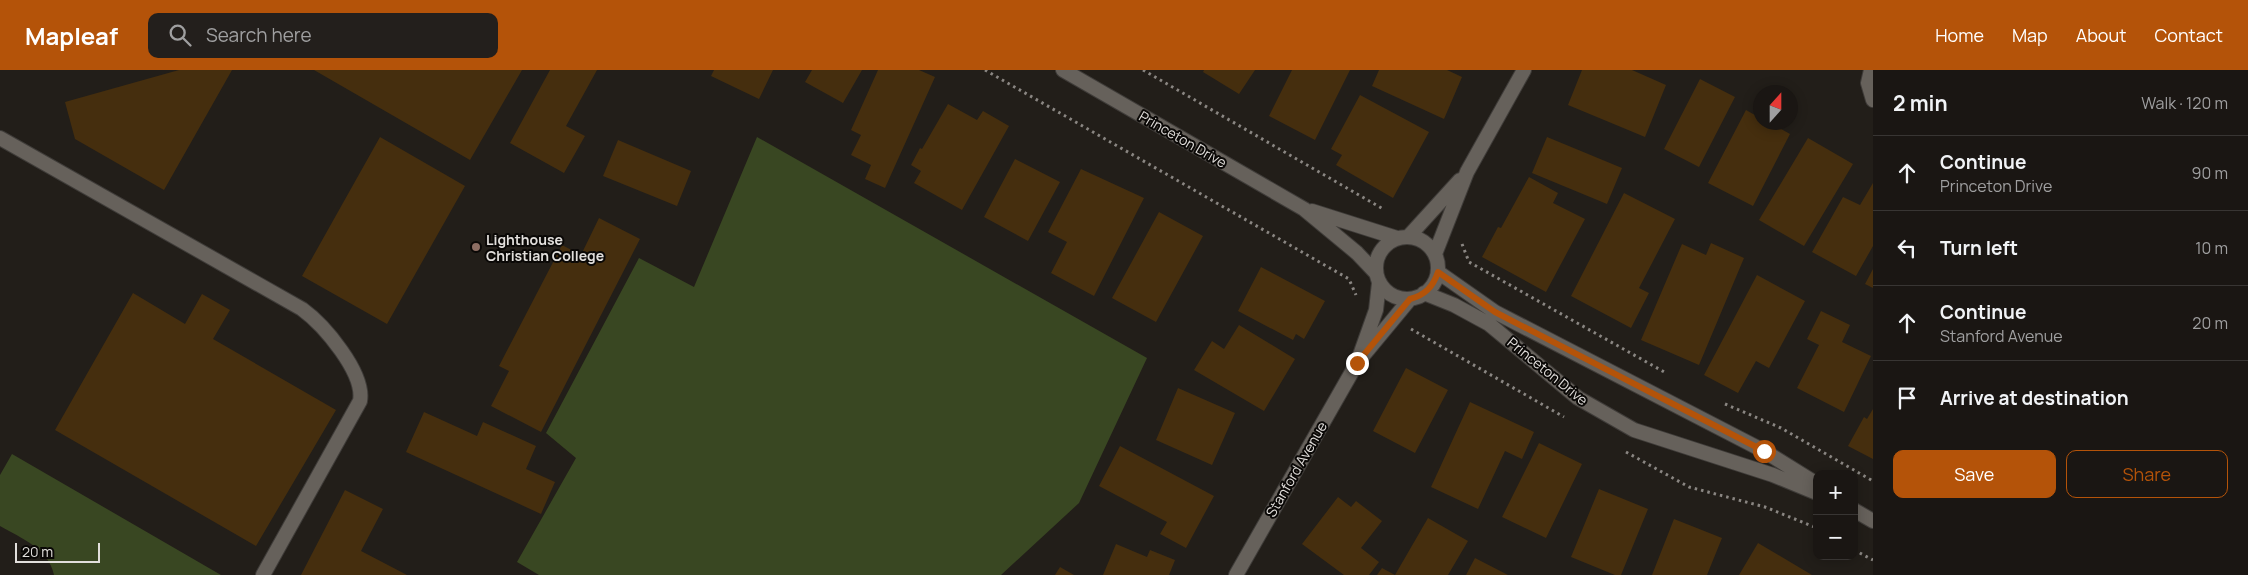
<!DOCTYPE html>
<meta charset="utf-8">
<style>
body{margin:0;font-family:Manrope,sans-serif;background:#231f1c;color:#f1f3f6}
.controls{position:absolute;right:15px;bottom:15px;display:grid;overflow:hidden;border-radius:10px;box-shadow:0 2px 12px #0003}
.controls button{width:45px;height:45px;display:grid;place-items:center;padding:0;border:0;border-bottom:1px solid #383533;background:#1a1613;color:#f1f3f6;font:25px sans-serif}
.compass{position:absolute;left:1753px;top:15px;width:45px;height:45px;border-radius:50%;background:#1a1613;box-shadow:0 2px 12px #0003;rotate:21deg}
.scale{position:absolute;left:15px;bottom:12px;width:85px;box-sizing:border-box;padding-left:5px;border:2px solid #e2dfdc;border-top:0;font-size:14px;line-height:18px;white-space:nowrap;color:#e2dfdc;-webkit-text-stroke:4px #0a0806;paint-order:stroke}
.stop{position:absolute;width:15px;height:15px;margin:-11px;border:4px solid #b45309;border-radius:50%;background:#fff}
.stop.end{background:#b45309;border-color:#fff;box-shadow:0 1px 5px #0008}
.list{margin:0;padding:0;list-style:none}
h2{display:flex;justify-content:space-between;align-items:center;height:65px;margin:0;padding:0 20px;font-size:21px}
h2 small{font-size:16px;font-weight:400;color:#9f9fa0}
.list li{display:grid;grid-template-columns:32px 1fr auto;gap:15px;align-items:center;box-sizing:border-box;height:75px;padding:0 20px;border-top:1px solid #383533}
.list b{display:block;font-size:19px;white-space:nowrap}
.list p{margin:0;font-size:16px;white-space:nowrap;color:#9f9fa0}
.list em{font-size:16px;font-style:normal;color:#9f9fa0}
.actions{display:flex;gap:10px;padding:15px 20px}
.actions a{flex:1;padding:11px 0;border:1px solid #b45309;border-radius:10px;text-align:center;font-size:18px;color:#b45309}
.actions .main{background:#b45309;color:#fff}
.icon{flex:none;width:28px;height:28px;fill:none;stroke:currentColor;stroke-width:2;stroke-linecap:round;stroke-linejoin:round}
.map{position:relative;flex:none;width:1873px;height:505px;overflow:hidden}
header{display:flex;align-items:center;gap:30px;box-sizing:border-box;height:70px;padding:0 25px;background:#b45309;color:#fff}
header strong{font-size:24px}
nav{display:flex;gap:28px;margin-inline-start:auto;font-size:18px}
.search{width:350px;height:45px;background:#231f1c;display:flex;align-items:center;gap:12px;box-sizing:border-box;padding:0 18px;border-radius:10px;color:#9f9fa0;font-size:19px}
main{display:flex}
aside{flex:1;background:#1a1613}
.map>svg:first-child{display:block}
.green{fill:#394722}
.building{fill:#452e0e}
.lines{fill:none;stroke-linecap:round;stroke-linejoin:round}
.service-casing{stroke:#3f3c39;stroke-width:16}
.minor-casing{stroke:#3f3c39;stroke-width:16}
.path{stroke:#8a8682;stroke-width:3;stroke-dasharray:2.5 4;stroke-linecap:butt}
.service{stroke:#66615b;stroke-width:14}
.minor{stroke:#66615b;stroke-width:14}
.route{stroke:#b45309;stroke-width:6}
.education-dot{fill:#8d6e63;stroke:#0a0806;stroke-width:2}
.labels{text-anchor:middle;dominant-baseline:central;stroke-width:4;stroke-linejoin:round;paint-order:stroke}
.street-label{font-size:14px;fill:#e2dfdc;stroke:#0a0806}
.poi-label{font-size:14px;font-weight:bold;fill:#e2dfdc;stroke:#0a0806;text-anchor:start}
</style>
<header>
<strong>Mapleaf</strong>
<div class="search"><svg class="icon" aria-label="search" viewBox="0 0 24 24"><circle cx="10" cy="10" r="6"/><path d="M15 15l6 6"/></svg>Search here</div>
<nav><a>Home</a><a>Map</a><a>About</a><a>Contact</a></nav>
</header>
<main>
<div class="map">
<svg width="1873" height="505" viewBox="0 0 1873 505">
<rect width="100%" height="100%" fill="#221e19"/>
<path class="green" d="M757,67L1147,288L1079,433L1001,505H539L517,492L576,388L546,363L639,188L694,217Z
M12,384L221,505H54C49,479 21,468 0,456V405Z"/>
<path class="building" d="M179,0H232L164,120L75,69L65,32Z
M314,0H522L470,90Z
M550,0H597L566,56L585,66L564,103L510,73Z
M714,0H773L759,29L711,6Z
M812,0H862L843,33L805,12Z
M878,0H919L935,7L885,118L865,109L871,95L851,85L861,65L851,60Z
M1204,0H1255L1239,24L1203,2Z
M1292,0H1350L1315,70L1269,46Z
M1379,0H1447L1462,7L1444,49L1372,16Z
M1582,0H1632L1666,15L1645,67L1568,35Z
M1700,9L1735,27L1699,97L1664,79Z
M1360,25L1429,62L1393,128L1336,95L1342,85L1331,79Z
M948,34L977,50L983,41L1009,56L962,140L914,113L921,101L911,95L920,78L922,79Z
M1746,40L1760,48V52H1769L1790,64L1753,136L1708,113Z
M380,67L465,116L387,254L302,206Z
M1547,67L1622,98L1607,134L1532,103Z
M1808,68L1853,94L1804,176L1759,150Z
M618,70L691,101L677,136L603,106Z
M1015,89L1060,112L1028,171L984,147Z
M1081,99L1144,128L1094,226L1051,203L1067,172L1048,162Z
M1529,107L1558,123L1553,133L1585,149L1546,222L1482,187L1498,157L1501,158Z
M1873,113V176L1856,206L1812,182L1843,127L1860,135Z
M1624,123L1675,149L1639,218L1649,223L1631,258L1571,226Z
M1159,142L1203,166L1156,252L1112,228Z
M599,148L640,169L541,362L491,336L509,301L499,296L562,175L581,185Z
M1711,173L1744,188L1699,295L1641,270L1682,174L1706,185Z
M1261,197L1325,231L1304,269L1296,264L1293,270L1238,241Z
M1873,199V218L1865,214Z
M1757,205L1805,231L1769,298L1756,291L1738,323L1704,305Z
M133,223L185,254L202,224L230,240L213,269L336,340L256,476L55,360Z
M1821,241L1850,255L1842,272L1871,286L1844,342L1797,318L1819,275L1807,269Z
M1239,255L1295,289L1264,341L1194,300L1212,271L1224,279Z
M1406,298L1448,320L1415,383L1373,361Z
M1178,318L1235,343L1212,395L1156,370Z
M1470,332L1534,362L1522,389L1505,381L1478,439L1431,417Z
M1873,339V389L1848,376L1864,347L1867,349Z
M424,342L477,366L483,352L536,376L526,399L555,412L541,444L406,382Z
M1539,373L1582,394L1546,468L1502,447Z
M1120,376L1214,426L1186,478L1160,464L1167,452L1099,416Z
M1599,419L1648,439L1621,505H1615L1571,487Z
M345,420L383,439L361,481L407,505H301Z
M1338,427L1351,437L1356,431L1382,451L1361,478L1379,492L1369,505H1344L1302,474Z
M1428,448L1468,471L1448,505H1377L1382,498L1395,505Z
M1674,449L1722,468L1707,505H1652Z
M1758,473L1812,505H1739Z
M1116,474L1147,487L1150,480L1175,490L1169,505H1103Z
M1475,488L1508,505H1466Z
M1060,497L1074,505H1055Z"/>
<g class="lines">
<defs>
<path id="service" d="M0,68L302,239C324,255 365,303 360,331L263,505"/>
<path id="minor" d="M1063,0L1304,139L1357,183L1375,202
M1871,0L1868,13L1873,30
M1312,141L1397,168
M1409,166L1460,110
M1376 198a31 31 0 1 1 62 0a31 31 0 1 1-62 0Z
M1435,184L1467,102L1524,0
M1438,202L1495,242L1764,381L1817,414
M1424,223L1454,235L1489,254L1578,328L1634,360L1773,405L1817,423
M1360,285L1376,240L1379,213
M1854,440L1873,451
M1236,505L1357,293L1410,229"/>
</defs>
<use href="#service" class="service-casing"/>
<use href="#minor" class="minor-casing"/>
<path class="path" d="M985,0L1349,209L1356,225
M1143,0L1383,139
M1462,174L1469,192L1666,303
M1411,259L1564,347
M1725,334L1781,358L1873,411
M1626,382L1689,417L1765,437L1817,458
M1854,480L1873,490"/>
<use href="#service" class="service"/>
<use href="#minor" class="minor"/>
</g>
<g class="lines">
<path class="route" d="M1357,293L1410,229C1425,225 1433,217 1438,202L1495,242L1764,381"/>
</g>
<circle class="education-dot" cx="476" cy="177" r="5"/>
<g class="labels">
<g class="street-label">
<text transform="translate(1183 69) rotate(30)">Princeton Drive</text>
<text transform="translate(1548 301) rotate(39)">Princeton Drive</text>
<text transform="translate(1296 399) rotate(-60)">Stanford Avenue</text>
</g>
<g class="poi-label">
<text x="486" y="169">Lighthouse<tspan x="486" dy="16">Christian College</tspan></text>
</g>
</g>
</svg>
<div class="controls">
<button>+</button>
<button>−</button>
</div>
<svg class="compass" viewBox="-18 -18 36 36"><path d="M0-13l5 13h-10z" fill="#e53935"/><path d="M0 13l5-13h-10z" fill="#9f9fa0"/></svg>
<div class="scale">20 m</div>
<div class="stop" style="left:1764px;top:381px"></div>
<div class="stop end" style="left:1357px;top:293px"></div>
</div>
<aside>
<h2>2 min<small>Walk · 120 m</small></h2>
<ul class="list">
<li><svg class="icon" aria-label="ahead" viewBox="0 0 24 24"><path d="M12 20V5M6 11l6-6 6 6"/></svg><div><b>Continue</b><p>Princeton Drive</p></div><em>90 m</em></li>
<li><svg class="icon" aria-label="left" viewBox="0 0 24 24"><path d="M17 20v-9H6M10 6l-5 5 5 5"/></svg><div><b>Turn left</b></div><em>10 m</em></li>
<li><svg class="icon" aria-label="ahead" viewBox="0 0 24 24"><path d="M12 20V5M6 11l6-6 6 6"/></svg><div><b>Continue</b><p>Stanford Avenue</p></div><em>20 m</em></li>
<li><svg class="icon" aria-label="arrive" viewBox="0 0 24 24"><path d="M6 21V4h12l-3 4 3 4H6"/></svg><div><b>Arrive at destination</b></div></li>
</ul>
<div class="actions"><a class="main">Save</a><a>Share</a></div>
</aside>
</main>
